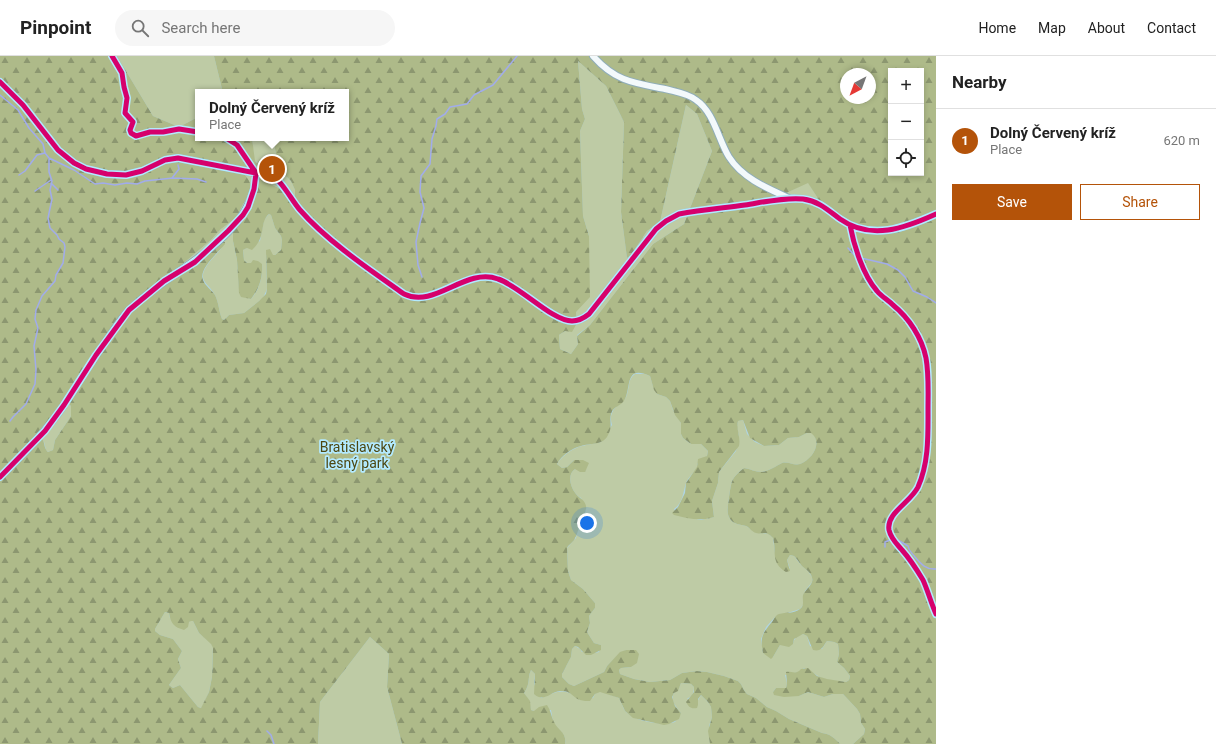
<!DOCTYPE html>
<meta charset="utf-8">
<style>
body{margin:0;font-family:Roboto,sans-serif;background:#f6f6f6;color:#222}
.controls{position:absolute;right:12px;top:12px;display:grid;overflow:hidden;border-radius:0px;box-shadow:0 2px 6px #0003}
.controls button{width:36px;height:36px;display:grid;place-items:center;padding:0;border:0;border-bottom:1px solid #e0e0e0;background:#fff;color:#222;font:20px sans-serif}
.compass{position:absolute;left:840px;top:12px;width:36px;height:36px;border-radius:50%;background:#fff;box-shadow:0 2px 6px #0003;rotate:221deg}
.you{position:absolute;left:587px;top:467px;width:14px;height:14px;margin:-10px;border:3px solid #fff;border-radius:50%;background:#1a73e8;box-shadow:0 0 0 6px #1a73e833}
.badge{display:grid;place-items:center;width:26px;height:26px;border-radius:50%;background:#b45309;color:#fff;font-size:13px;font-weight:700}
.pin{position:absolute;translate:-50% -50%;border:2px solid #fff;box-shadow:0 1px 4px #0006}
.popup{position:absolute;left:195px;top:33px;width:154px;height:52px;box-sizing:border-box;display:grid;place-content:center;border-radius:0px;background:#fff;filter:drop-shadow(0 1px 3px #0005);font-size:13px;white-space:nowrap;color:#767676}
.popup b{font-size:15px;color:#222}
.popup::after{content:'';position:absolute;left:50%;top:100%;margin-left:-8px;border:8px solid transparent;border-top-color:#fff}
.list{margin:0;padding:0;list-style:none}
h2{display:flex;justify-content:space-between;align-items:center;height:52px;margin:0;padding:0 16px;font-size:17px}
h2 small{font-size:13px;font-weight:400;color:#767676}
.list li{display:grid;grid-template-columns:26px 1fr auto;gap:12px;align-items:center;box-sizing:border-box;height:64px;padding:0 16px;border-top:1px solid #e0e0e0}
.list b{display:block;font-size:15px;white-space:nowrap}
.list p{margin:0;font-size:13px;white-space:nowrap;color:#767676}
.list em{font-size:13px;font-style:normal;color:#767676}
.actions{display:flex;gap:8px;padding:12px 16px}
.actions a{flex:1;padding:9px 0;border:1px solid #b45309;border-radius:0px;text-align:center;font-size:14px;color:#b45309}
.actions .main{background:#b45309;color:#fff}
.icon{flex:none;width:22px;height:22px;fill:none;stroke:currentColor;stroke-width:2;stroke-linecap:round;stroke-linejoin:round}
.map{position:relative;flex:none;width:936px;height:688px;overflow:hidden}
header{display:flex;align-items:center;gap:24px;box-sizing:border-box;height:56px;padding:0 20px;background:#fff;border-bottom:1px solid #e0e0e0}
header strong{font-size:19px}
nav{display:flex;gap:22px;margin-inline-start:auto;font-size:14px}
.search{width:280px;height:36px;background:#f6f6f6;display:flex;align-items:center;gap:10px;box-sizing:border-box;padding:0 14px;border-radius:22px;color:#767676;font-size:15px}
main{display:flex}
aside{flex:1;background:#fff}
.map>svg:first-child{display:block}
.green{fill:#becba5}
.forest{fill:url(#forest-firs);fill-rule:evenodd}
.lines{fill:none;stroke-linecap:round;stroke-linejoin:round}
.stream{stroke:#a1aceb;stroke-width:1.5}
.minor-casing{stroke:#8fadb9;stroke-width:8}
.minor{stroke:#f3f9fb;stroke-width:6}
.cycleway-casing{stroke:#b3eaff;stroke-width:8}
.cycleway{stroke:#d6006c;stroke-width:5}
.labels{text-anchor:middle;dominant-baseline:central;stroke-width:3.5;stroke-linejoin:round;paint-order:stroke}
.park-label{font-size:14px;fill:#4d4711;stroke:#b3eaff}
</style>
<header>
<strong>Pinpoint</strong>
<div class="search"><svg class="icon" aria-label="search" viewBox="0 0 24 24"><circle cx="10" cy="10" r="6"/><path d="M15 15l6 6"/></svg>Search here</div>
<nav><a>Home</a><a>Map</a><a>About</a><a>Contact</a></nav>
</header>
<main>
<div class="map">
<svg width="936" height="688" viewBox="0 0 936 688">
<defs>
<pattern id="forest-firs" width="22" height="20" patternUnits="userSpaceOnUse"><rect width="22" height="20" fill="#aeba89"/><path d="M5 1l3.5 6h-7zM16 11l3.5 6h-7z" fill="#8c9770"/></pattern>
</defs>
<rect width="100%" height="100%" fill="#afd5e3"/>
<path class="green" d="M117,0H214L222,33L220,36H198V61L179,71L153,60Z
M578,5L606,30L624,66L621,156L627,202L631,199L647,175L660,166L686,49L697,58L712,95L684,168L653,188L590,269L577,279L578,288L571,298L560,293L559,279L577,267L576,256L589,180L583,160L580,75L585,63L582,53Z
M252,82H273L276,98L279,107L277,109L272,110L254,105Z
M256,110L269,114H274L287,121L291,125L295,134V144L290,145L281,133L268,127L264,124L245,160L233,176V185L237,204L239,232L245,241L251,243C259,234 263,221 262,208L247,207L244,204L243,194L260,185L264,164L269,158L271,159L275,172L281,180L282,184L281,194L275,199H266L267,233L263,242L244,257L229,259L224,264L222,263C219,256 219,247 215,239C208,226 196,225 208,208C214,200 221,195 225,186H223L192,211L180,216L179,211L211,184L221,173L236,162L251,133L242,116V113Z
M808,126L817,141L819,152L803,147H790L784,138Z
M635,318H645L650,320L653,330L657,338L666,341L670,345L673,354L681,367V378L683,382L691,388H701L708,395L707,400L697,408L698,411C694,416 688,422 686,427C683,436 683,447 674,453L677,459L701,464L714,461L712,445L718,427L719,416L736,395L739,381L737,371L738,365L743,364L747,378L755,386L764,390L779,389L788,382L799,381L807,377L811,376C823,386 813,403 800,408C794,410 788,405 782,407C776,410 769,415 762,416C755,416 751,413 744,412C730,423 732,425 729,441C728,451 724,463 737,468C740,469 743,469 746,470C750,472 754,477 759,477C767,478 767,476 773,482L775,497L790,513L787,504L790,499L794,500L801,509L808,515L812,521V526L805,535L803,540V549L800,553L775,561L766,571L761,583L763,597L773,601L780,589L793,588C794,582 797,580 803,578L807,580L810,590L822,593L827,585L834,586L838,588L839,598L837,606L844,612L850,620L849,624L846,626C837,625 826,625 818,620C813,617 809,614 804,612L799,616L785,619L787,627L786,632H776L773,636L799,640L808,636L824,641L833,638H843L857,653L860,658L861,667L865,673L864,678L853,688H840C835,682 830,678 822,677L789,663L776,655L767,651L756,642L747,638L744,634L741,628L738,625L724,620L707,616L697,615L682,617L670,624L650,626L634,623L620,618L619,614L621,612L631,611L636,594H626L617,600L607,610L604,616L574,630L569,628L562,621V618L571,601L572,593L575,590L580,593L582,596L595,597L599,596L601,589L594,587L587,576L590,567L589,560L595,552V547L583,533L571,524L568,515L567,492L576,482L581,463L586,454C585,450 583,446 581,442C580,441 577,440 576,438C570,431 567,418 575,413L574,404L567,411L562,412L557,408C559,404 562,402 565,399C579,388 585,390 601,386L612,369C611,365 610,361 612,357C615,349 623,348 626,341C630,332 627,324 635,318Z
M68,347L71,350V360L55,384L53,394L48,396L46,394L44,386L37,379V377L62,349Z
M165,556L169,557L170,562L189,566L191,564L193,565L199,577L211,587L213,591L212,621L209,636L202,651L201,652L198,651L180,629L173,632L169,629L181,612L178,603L182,595L173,583L160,579L155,575V573Z
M370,581L389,598L387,631L402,688H318L320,646Z
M531,614L535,618L534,628L541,642C558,635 565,631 580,644L593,642L595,638L600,635L619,642C622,647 623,653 626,656C636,666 663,670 675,666L681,657C675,650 667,640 678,634L681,627L691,628L694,631C694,637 692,640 687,643L697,646L701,639L708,646L711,651L712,661L709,670L710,688H565C567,678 559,675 554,668C552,664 552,658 551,654L534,655L531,654L529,645L524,637C531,627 527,622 531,614Z"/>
<path class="forest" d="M0,0H117L153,60L179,71L198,61V82H252L255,105L257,107L260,103L264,101L268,104L269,108L272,110L277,109L279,107L276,98L273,82H346V36H220L222,33L214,0H936V688H853L864,678L865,673L861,667L860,658L857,653L843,638H833L824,641L808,636L799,640L784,641L774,639L773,636L776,632H786L787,627L786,616C792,615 796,619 801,613L808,612L817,620L827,623L846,626L849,624L850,620L844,612L837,606L839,598L838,588L834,586L827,585C823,591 821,596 813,594L807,580L803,578L794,583L793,588L789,591L780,589L773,601L771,603L763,597C760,582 762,578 771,567C774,564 775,559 779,558C786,556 794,558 800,553C805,549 802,544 803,539C805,534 810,531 812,526C814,518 806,514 801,509C799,506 797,503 794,500L790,499L787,504L790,515L786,516C770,506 777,497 773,482C765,474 765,479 756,477C752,476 750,472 746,470C743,469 740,469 737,468C724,463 728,451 729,441C732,425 730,423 744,412C751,413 755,416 762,416C769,415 776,410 782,407C788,405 794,410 800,408C813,403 823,386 811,377H807L799,381L788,382L779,389L764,390L750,382L743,364L738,365C736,374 741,382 739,390L719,416L718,427L712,445L714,461C701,466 686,462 674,459L672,457L678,451L685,437L686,427L697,411L698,403L707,400L708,395L701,388H691L683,382L681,378V367L675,359L670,345L666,341L657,338L654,334L650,320C625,308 631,331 625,343C622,350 613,350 611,358C609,366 613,370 608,379C603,390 590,387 581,390C572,392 561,400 557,408L562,412L567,411L574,404H583L589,407L585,416H580L575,413C567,418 570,431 576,438C579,442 585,444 586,450C587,454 584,458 582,462C579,468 579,476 575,482C574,486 569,488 567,492L568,515L571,524L583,533L595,547V552L589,560L590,567L587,576L594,587L601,589V594L591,599H586L578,591L575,590L572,593L571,601L562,618V621L569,628L574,630L604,616L607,610L620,596L626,594H636L639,598L637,607L631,611L621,612L619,614L620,618L634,623L650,626L670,624L682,617L697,615L707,616L724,620L738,625L741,628L744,634L747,638L756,642L767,651L776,655L789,663L822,677C830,678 835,682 840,688H710L708,675L712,661L711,651L708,646L701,639L698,643V649L697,652C690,653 689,651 686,646L694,636V631L691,628L681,627L678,635L674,637L672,641L675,650L681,657L679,663L669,668L664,669L633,662L625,655L619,642L600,636L595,638L590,645C587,645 583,645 580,644C572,641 571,634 560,635C550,636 544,647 534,638L535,618L531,614C527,622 531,627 524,637L530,645L531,654L534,655L539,651L547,649C551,655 551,660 554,666C558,675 567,676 565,688H402L387,631L389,598L370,581L320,646L318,688H0ZM578,5L606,30L624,66L621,156L627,202L631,199L647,175L660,166L686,49L697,58L712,95L684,168L653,188L590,269L577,280L578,288L571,298L560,293L559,279L565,275L572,276L577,267L576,256L590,241L589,180L583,160L580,75L585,63L582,53ZM891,15H921V117H891ZM846,18H870V42H846ZM256,110L264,114H274L287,121L291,125L295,134V144L290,145L281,133L268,127L264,124L259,123L254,141L245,160L233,176V185L237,204L239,237L241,241L251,243C259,233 263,221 262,208L258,205L253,204L251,207H247L244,204L243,194L247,192L252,194C267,181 259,166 269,158L271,159L275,172L281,180L282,184L281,194L275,199H273L270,193L266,194L267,233L266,238L259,245L244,257L229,259L224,264L222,263C219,256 219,247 215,239C212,234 205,230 203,224C198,213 219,196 225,188V186H223C210,196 198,207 184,216L179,214V211L211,184L221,173L236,162L251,133C251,126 247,121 242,116V113ZM808,127L817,141L819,152L803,147H790L784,138ZM68,347L71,350V360L55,384L53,394L48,396C42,390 47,384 37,379V377L62,349ZM165,556L169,557C171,568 174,571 184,574L188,571L189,566L191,565H193L199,577L211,588L213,592L212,621L209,636L201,652L198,651L180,629L173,632L169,629L181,612L178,603L182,595L173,583L160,579L155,575V573Z"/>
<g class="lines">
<path class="stream" d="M0,39L18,54L29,72L43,88L45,97L49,102V116L52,125L50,134L52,143L48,162L50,172L57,179L59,183L64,187L65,191L63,207L56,219L55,225L42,240L36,254L35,263L38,272L34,290L36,314L35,328L26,348L13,361L10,365
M49,102L74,114L95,128L103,127L115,129L127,127L137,128L145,125L173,122L197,123L206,126
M19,119L25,115L37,99L45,97
M172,122L179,113L178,109
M51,127L58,134
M35,135L51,124
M848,192L857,202
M861,202L887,208L898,214L905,221L913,235L927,241L936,247
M422,221L418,209L416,186L420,167L424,152L420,136L421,120L430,108L432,83L436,70L437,63L445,58L450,51L467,48L474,39L493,29L517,0
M896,483L908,490C909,496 912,497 915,501C921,508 926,514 936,513
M885,491V486L890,484
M267,675L271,679L274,688"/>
<defs>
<path id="minor" d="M593,0C615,25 633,27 665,33C676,36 687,37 696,44C714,56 718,83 729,101C743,123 769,133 791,143
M0,26L23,49L58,94L74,107L86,113L107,118L126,119L142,115L165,104L178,102L256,117C261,118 266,117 271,119C281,123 292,145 300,154C327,185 370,214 404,238C435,253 465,211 498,223C520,230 552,265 572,265C579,265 584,262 589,258L656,173L666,165L679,158C701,154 723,152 745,149C764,146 785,141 803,143C819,145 829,155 840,163C871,185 905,172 936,158
M0,421C23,398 46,376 64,349C79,326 93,303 109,281C115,272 121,262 129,254C170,213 254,183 256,117"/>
</defs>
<use href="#minor" class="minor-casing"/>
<use href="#minor" class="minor"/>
<defs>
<path id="cycleway" d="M112,0L122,17L124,31L127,42L125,57L133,66L130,74L131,77L136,80L150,76H163L179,73L198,76
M0,26L23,49L58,94L74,107L86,113L107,118L126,119L142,115L165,104L178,102L256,117C261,118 266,117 271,119C281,123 292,145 300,154C327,185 370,214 404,238C435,253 465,211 498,223C520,230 552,265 572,265C579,265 584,262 589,258L656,173L666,165L679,158C701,154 723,152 745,149C764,146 785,141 803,143C819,145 829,155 840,163C871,185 905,172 936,158
M850,169C854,190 863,219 877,235C882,241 888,244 893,249C909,262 922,282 926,302C929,319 928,336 928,353C928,379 929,406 918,431C911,446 886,457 889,474C891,483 897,488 902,494C910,503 917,514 923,524C928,535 931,547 936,558
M0,421L45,375L64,349L96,299L129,254L164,225L195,206L228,175L243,159L248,151L254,133L256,117L237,89L226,82"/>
</defs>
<use href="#cycleway" class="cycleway-casing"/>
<use href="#cycleway" class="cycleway"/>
</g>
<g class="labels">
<g class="park-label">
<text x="357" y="391">Bratislavský<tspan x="357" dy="16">lesný park</tspan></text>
</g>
</g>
</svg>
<div class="controls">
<button>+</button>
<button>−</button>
<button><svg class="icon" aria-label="locate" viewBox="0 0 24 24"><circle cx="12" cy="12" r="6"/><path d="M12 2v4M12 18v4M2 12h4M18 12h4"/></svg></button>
</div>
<svg class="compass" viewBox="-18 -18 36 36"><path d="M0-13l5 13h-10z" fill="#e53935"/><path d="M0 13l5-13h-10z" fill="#767676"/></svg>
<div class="you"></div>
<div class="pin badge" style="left:272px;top:113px">1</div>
<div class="popup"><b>Dolný Červený kríž</b>Place</div>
</div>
<aside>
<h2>Nearby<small></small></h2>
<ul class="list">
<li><span class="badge">1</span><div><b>Dolný Červený kríž</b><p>Place</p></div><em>620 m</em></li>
</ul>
<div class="actions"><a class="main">Save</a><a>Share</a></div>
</aside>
</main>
